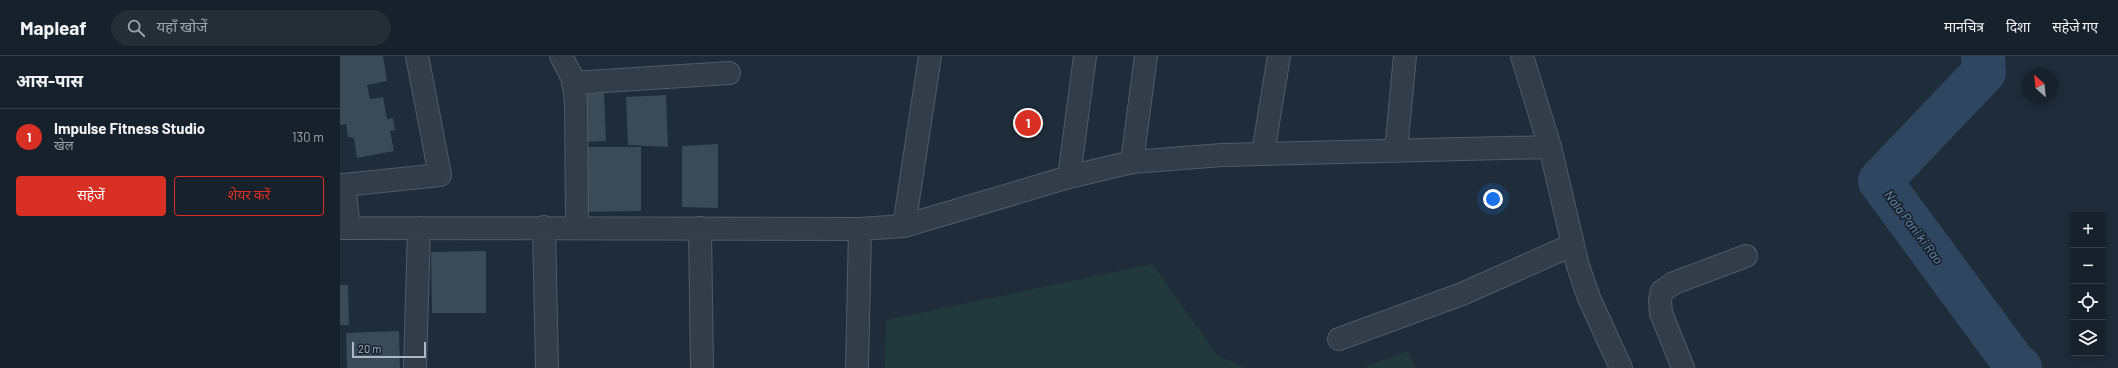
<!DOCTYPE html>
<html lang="hi">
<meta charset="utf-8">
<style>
body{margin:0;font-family:Barlow,"Noto Sans Devanagari",sans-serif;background:#242e37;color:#f1f3f6}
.controls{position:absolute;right:12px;bottom:12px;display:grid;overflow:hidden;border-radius:4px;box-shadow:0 2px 10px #0003}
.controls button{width:36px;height:36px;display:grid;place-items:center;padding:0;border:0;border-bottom:1px solid #363e47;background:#17212b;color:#f1f3f6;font:20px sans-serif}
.compass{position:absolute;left:1682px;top:12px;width:36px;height:36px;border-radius:50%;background:#17212b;box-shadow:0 2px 10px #0003;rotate:333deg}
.scale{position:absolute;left:12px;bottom:10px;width:74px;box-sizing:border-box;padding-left:4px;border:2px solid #adb8c6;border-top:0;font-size:11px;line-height:14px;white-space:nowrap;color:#adb8c6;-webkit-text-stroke:3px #18222e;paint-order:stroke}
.you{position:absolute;left:1153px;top:143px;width:14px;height:14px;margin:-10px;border:3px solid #fff;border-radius:50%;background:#1a73e8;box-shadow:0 0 0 6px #1a73e833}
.badge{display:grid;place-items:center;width:26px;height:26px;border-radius:50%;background:#d93025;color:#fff;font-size:13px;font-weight:700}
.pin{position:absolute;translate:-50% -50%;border:2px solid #fff;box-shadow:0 1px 4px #0006}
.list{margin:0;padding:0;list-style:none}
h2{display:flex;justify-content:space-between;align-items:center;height:52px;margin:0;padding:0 16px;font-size:17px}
h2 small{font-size:13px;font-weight:400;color:#9ea3a9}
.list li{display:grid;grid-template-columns:26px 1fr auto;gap:12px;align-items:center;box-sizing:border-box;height:56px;padding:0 16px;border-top:1px solid #363e47}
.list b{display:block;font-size:15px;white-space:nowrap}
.list p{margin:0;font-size:13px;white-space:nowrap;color:#9ea3a9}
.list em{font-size:13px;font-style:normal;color:#9ea3a9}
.actions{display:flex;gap:8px;padding:12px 16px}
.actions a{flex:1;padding:9px 0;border:1px solid #d93025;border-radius:4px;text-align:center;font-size:14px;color:#d93025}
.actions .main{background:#d93025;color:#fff}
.icon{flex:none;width:22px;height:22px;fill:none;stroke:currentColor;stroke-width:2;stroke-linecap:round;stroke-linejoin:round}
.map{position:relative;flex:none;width:1778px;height:312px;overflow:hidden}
header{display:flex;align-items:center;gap:24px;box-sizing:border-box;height:56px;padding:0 20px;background:#17212b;border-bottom:1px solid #363e47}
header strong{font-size:19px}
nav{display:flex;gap:22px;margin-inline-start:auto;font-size:14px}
.search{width:280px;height:36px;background:#242e37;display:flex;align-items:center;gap:10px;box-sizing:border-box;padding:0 14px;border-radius:22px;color:#9ea3a9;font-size:15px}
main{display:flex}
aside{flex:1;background:#17212b}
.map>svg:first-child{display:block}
.green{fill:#21393a}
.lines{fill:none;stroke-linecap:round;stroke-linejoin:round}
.river{stroke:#2f4660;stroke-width:44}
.building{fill:#3a4a59}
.minor-casing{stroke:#505b67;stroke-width:24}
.minor{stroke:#333d49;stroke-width:22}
.labels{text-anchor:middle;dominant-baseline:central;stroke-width:3.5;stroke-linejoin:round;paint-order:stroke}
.water-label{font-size:13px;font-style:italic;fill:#6b8bac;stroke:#18222e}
</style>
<header>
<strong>Mapleaf</strong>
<div class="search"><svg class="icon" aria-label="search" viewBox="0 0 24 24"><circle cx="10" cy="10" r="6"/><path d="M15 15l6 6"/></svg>यहाँ खोजें</div>
<nav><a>मानचित्र</a><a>दिशा</a><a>सहेजे गए</a></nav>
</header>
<main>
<aside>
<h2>आस-पास<small></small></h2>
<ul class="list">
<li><span class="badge">1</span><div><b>Impulse Fitness Studio</b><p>खेल</p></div><em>130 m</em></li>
</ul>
<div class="actions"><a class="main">सहेजें</a><a>शेयर करें</a></div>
</aside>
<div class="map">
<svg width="1778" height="312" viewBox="0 0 1778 312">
<rect width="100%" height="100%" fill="#1f2c39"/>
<path class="green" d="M812,208L878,300L907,312H545L546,264Z
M1068,295L1075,312H1022Z"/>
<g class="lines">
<path class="river" d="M1643,0L1644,16L1540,125L1674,307L1680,312"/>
</g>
<path class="building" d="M0,0H43L47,25L27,29L30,43L43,41L47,63L53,62L55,74L50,75L54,95L17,102L14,82L8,81L6,68L0,69Z
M264,37L266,85L239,86L237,38Z
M326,39L328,91L288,89L286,41Z
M378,88V152L342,151V90Z
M239,91H301V155L240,156Z
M146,195V257H92L91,196Z
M0,229H8L9,269H0Z
M59,275L60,312H7L6,277Z"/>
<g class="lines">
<defs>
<path id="minor" d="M221,0L233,23L236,47L237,171
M1182,0L1210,91L1238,210L1249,242L1281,312
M233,27L389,17
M1056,94L1065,0
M923,97L939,0
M792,106L806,0
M729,121L745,0
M0,129H4L9,172
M4,129L100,119L77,0
M564,170L590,0
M204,171L207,312
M0,172L520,173L564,170L729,121L792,106L882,99L1210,91
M360,172L362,312
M999,283L1122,238L1232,189
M75,312L79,172
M517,312L520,173
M1343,312L1321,257L1320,244L1322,235L1334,227L1406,200"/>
</defs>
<use href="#minor" class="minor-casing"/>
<use href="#minor" class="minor"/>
</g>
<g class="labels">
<g class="water-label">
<text transform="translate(1574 171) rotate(53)">Nala Pani ki Rao</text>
</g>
</g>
</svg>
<div class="controls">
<button>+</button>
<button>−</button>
<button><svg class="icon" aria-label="locate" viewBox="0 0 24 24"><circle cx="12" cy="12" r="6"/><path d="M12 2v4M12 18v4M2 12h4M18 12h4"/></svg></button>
<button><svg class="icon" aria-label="layers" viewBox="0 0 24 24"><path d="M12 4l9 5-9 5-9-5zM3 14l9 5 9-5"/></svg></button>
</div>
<svg class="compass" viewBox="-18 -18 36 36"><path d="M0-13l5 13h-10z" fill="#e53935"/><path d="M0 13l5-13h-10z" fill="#9ea3a9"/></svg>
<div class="scale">20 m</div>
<div class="you"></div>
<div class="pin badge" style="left:688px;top:67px">1</div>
</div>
</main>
